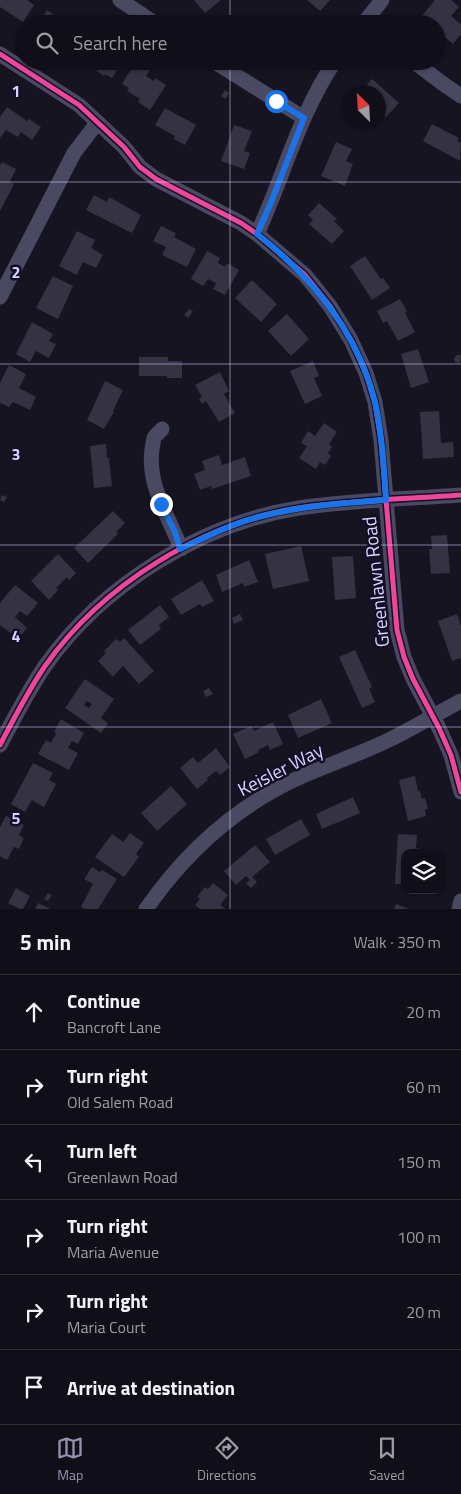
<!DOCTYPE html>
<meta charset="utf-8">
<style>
body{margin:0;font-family:"Titillium Web",sans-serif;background:#191822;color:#f1f3f6}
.controls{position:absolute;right:15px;bottom:15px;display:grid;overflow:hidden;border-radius:10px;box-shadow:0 1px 4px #0004}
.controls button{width:45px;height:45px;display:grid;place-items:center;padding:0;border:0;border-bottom:1px solid #302f38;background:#100f19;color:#f1f3f6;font:25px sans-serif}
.compass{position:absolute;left:341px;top:85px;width:45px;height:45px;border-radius:50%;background:#100f19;box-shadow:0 1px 4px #0004;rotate:336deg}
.stop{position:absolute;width:15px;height:15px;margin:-11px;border:4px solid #1a73e8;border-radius:50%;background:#fff}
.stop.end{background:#1a73e8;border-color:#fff;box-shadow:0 1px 5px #0008}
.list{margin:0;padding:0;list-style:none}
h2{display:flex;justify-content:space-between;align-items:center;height:65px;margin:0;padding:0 20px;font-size:21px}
h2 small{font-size:16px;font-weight:400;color:#9c9ca2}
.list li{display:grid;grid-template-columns:32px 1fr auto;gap:15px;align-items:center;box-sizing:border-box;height:75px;padding:0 20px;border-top:1px solid #302f38}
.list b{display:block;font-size:19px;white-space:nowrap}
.list p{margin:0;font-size:16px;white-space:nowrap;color:#9c9ca2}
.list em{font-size:16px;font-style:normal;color:#9c9ca2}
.icon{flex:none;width:28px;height:28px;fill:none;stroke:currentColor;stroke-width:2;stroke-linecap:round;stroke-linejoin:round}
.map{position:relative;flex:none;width:461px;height:909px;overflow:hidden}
.search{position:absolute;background:#100f19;box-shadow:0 1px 4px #0004;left:15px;right:15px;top:15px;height:55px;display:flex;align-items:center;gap:12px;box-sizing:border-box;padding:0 18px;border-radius:28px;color:#9c9ca2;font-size:19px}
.sheet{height:515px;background:#100f19}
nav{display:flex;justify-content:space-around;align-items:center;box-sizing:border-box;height:70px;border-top:1px solid #302f38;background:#100f19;font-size:14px;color:#9c9ca2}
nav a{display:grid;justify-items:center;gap:2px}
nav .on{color:#9591b1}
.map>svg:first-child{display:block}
.building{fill:#343243;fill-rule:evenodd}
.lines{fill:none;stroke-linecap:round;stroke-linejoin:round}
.minor{stroke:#4a4962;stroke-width:15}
.cycleway-casing{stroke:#130f26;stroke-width:8}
.cycleway{stroke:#ed469a;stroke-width:5}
.route{stroke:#1a73e8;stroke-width:6}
.grid{fill:none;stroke:#d9d4ff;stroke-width:1;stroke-opacity:0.55}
.labels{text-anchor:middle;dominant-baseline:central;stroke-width:5;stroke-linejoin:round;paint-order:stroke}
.street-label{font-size:19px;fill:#d9d4ff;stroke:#130f26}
.grid-label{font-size:16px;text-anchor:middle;font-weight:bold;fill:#d9d4ff;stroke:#130f26;stroke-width:5;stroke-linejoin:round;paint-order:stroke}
</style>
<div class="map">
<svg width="461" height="909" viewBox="0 0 461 909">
<rect width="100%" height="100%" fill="#161421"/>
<path class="building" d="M0,0H27L34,5L23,22L0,7Z
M194,0H221L205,13Z
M307,0H330L320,11Z
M435,0H451L459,7L451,16L461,24V34L453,44L437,30V24H430L421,17Z
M47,10L67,24H39Z
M87,61H118L121,64L112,78L105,74L104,76L95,70L96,68Z
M136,61H155L146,76L154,81L155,78L166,85L150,110L138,102L140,99L127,91L129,88L122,84Z
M372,79L399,103L386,117L378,111V92H361Z
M225,90L229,93L226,99L221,96Z
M7,107L27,121L29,119L41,127L32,140L21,132L18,137L6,130L0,138V117Z
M165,108L196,125L185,145L174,139L175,136L155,125Z
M432,124L459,138L457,141L461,143L460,161L423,141Z
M234,125L252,131L244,151L250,153L244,169L221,161Z
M336,142L352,149L346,161L353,164L345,186L321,176Z
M2,162L16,169L10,182L14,184L0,211V165Z
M94,195L107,202L109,197L141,215L132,233L86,210Z
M319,203L337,219L334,221L344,231L332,244L309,224L313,220L308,215Z
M161,226L176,233L174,237L196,249L187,267L162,255L166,247L153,241Z
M77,231L95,240L91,248L103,255L96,268L83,262L77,275L59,266Z
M207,251L220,258L218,263L225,267L227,263L239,270L225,295L213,289L216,283L208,279L203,286L191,279Z
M365,256L381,279L383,278L390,288L372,300L350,266Z
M53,276L73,286L58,319L36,308Z
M252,280L277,304L261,322L235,298Z
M400,299L407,311L405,313L415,332L398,341L387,321L383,323L377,311Z
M189,309L193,311L188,318L184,315Z
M287,314L309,339L291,356L268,331Z
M32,322L53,334L49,341L56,344L49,358L36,351L30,362L16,354Z
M418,349L429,382L411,388L401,354Z
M457,355H461L460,363L455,362L454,358Z
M139,357H168V361H182V378H167V376H139Z
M313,361L319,376L314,378L322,396L305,404L290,371Z
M9,365L26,374L19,388L36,397L30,410L13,402L9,407L0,403V383Z
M220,372L229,391L224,394L235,413L219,422L206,401L202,404L199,399L202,397L195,385Z
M105,381L123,390L113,411L114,412L104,429L87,420Z
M439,411L441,443L453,442L454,457L423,459L420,412Z
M324,423L337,432L329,444L332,447L328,453L331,456L325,465L320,462L316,469L299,458L307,446L301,443L308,431L315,436Z
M106,444L107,458H109L112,486L94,488L90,446Z
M219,455L222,465L245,457L251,476L212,489L211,486L200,490L194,474L205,470L202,461Z
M2,495L7,497L4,502L0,500Z
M113,511L125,523L116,532L118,534L88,563L74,548Z
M447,535L450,573L431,574L429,549H432L431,536Z
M301,546L309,581L273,589L265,554Z
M58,554L76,573L69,580L67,577L56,588L58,590L49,600L31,581Z
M353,556L356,598L335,600L332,557Z
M249,560L258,582L244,587L243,583L222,592L216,575Z
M202,580L214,601L202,607L200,604L181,615L171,599Z
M15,585L38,603L27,616L20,611L15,617L27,628L18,639L0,625V603Z
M160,605L169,617L159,625L161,629L140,645L128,630Z
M240,614L243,620L234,624L232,618Z
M457,614L461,626V658L452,661L438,621Z
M124,638L154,671L139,684L123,666L113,677L98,661L106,653L104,651L116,639L120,642Z
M355,650L372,687L369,689L375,702L362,708L339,657Z
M85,679L114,699L101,718L108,723L101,733L65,708ZM87,701L92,704L89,708L84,705Z
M209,688L213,694L206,697L203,691Z
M321,699L332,723L298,738L288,715Z
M61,719L84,733L78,744L72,741L68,748L78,753L69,770L38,754L46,740L51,743L56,734L54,732Z
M273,722L283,744L270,750L268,745L258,750L259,752L245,759L233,734L251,726L254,731Z
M216,748L230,767L220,775L216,771L207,778L208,780L197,789L180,768L193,757L198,763Z
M33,763L53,773L49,780L56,784L44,807L32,800L25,812L11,804Z
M415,776L418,791H420L422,799L425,798L428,809H425L426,816L408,821L399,780Z
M171,786L187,804L157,831L141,813Z
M353,797L360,813L322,829L316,814Z
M6,816L24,825L19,835L24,838L19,849L14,847L7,860L0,856V827Z
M301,819L310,835L275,855L266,839Z
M130,833L144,843L136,854L139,857L124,877L95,857L112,834L123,842Z
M398,834L417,835L416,848L421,849L420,853H405V884H395Z
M255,845L270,862L252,877L257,882L251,888L246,883L250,880L246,876L236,885L224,871Z
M92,867L100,872L102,870L117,879L98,909H85L81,907L93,884L84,879Z
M213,883L228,895L220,905L226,909H200L195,905L200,899L197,897L205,887L208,889Z
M16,888L30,896L23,909H20L8,903Z
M48,893L52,895L48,901L44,899Z
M38,903L51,909H35Z
M396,904L409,909H394Z"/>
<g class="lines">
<path class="minor" d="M120,0L156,24
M363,24L382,0
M0,54L79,105L124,147L140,167L156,179L241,223L257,234L305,275L330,306L351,340L366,373L375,402L381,440L397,630L404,657L413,679L439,728L451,755L461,792
M213,61L304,118
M413,61L442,83L461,96
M257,234C284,176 299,114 335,61
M0,297L74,153L97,123
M162,429C160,432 155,435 154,438C153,441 153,446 152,449C147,486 169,516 181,549
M0,745C14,718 28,691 45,666C102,585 202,523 299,508C352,500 407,499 461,495
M146,909C185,853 234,808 296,779C327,765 360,754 391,739C415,727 438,713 461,701
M459,909L461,901"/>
<defs>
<path id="cycleway" d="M0,54L79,105L124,147L140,167L156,179L241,223L257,234L305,275L330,306L351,340L366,373L375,402L381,440L397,630L404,657L413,679L439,728L451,755L461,792
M0,745C14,718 28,691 45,666C102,585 202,523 299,508C352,500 407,499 461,495"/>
</defs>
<use href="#cycleway" class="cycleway-casing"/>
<use href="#cycleway" class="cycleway"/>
</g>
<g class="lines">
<path class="route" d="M161,504L175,532L180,549C206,537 231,524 258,517C300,506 343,503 386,500C384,468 382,434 375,402C358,333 312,277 257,234L270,205L304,118L276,101"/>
</g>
<path class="grid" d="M230,0V24M230,61V909M0,182H461M0,364H461M0,545H461M0,727H461"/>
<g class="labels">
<g class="street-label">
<text transform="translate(375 582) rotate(-96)">Greenlawn Road</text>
<text transform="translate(280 769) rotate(-27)">Keisler Way</text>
</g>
</g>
<g class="grid-label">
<text x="16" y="97">1</text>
<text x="16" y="278">2</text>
<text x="16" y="460">3</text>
<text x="16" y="642">4</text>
<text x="16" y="824">5</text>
</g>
</svg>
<div class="controls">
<button><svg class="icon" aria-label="layers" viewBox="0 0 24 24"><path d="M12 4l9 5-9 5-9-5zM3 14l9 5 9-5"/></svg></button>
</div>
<svg class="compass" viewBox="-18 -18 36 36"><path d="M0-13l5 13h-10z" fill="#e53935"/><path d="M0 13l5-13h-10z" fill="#9c9ca2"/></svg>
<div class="stop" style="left:276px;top:101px"></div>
<div class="stop end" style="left:161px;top:504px"></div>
<div class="search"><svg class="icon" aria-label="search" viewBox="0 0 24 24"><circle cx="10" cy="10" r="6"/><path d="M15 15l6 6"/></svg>Search here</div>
</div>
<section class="sheet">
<h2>5 min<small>Walk · 350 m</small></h2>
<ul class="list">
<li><svg class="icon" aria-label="ahead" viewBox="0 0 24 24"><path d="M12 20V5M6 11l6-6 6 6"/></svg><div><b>Continue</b><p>Bancroft Lane</p></div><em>20 m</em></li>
<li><svg class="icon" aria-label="right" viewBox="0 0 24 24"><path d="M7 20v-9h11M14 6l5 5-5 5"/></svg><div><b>Turn right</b><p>Old Salem Road</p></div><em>60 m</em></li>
<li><svg class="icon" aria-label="left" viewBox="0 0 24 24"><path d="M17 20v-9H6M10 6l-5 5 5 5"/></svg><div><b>Turn left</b><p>Greenlawn Road</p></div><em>150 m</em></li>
<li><svg class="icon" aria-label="right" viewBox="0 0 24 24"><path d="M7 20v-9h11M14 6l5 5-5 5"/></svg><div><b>Turn right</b><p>Maria Avenue</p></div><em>100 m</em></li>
<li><svg class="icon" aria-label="right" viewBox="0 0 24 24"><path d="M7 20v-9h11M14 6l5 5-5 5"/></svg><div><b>Turn right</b><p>Maria Court</p></div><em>20 m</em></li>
<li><svg class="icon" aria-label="arrive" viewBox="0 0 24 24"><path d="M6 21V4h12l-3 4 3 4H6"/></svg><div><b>Arrive at destination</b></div></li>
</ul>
</section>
<nav>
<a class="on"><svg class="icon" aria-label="map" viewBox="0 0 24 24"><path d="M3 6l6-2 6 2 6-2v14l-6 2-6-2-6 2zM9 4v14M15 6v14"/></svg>Map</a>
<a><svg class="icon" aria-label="directions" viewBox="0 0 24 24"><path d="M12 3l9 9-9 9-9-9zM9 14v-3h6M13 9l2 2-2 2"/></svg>Directions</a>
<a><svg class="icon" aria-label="saved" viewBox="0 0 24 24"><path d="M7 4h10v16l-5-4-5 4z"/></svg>Saved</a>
</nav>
